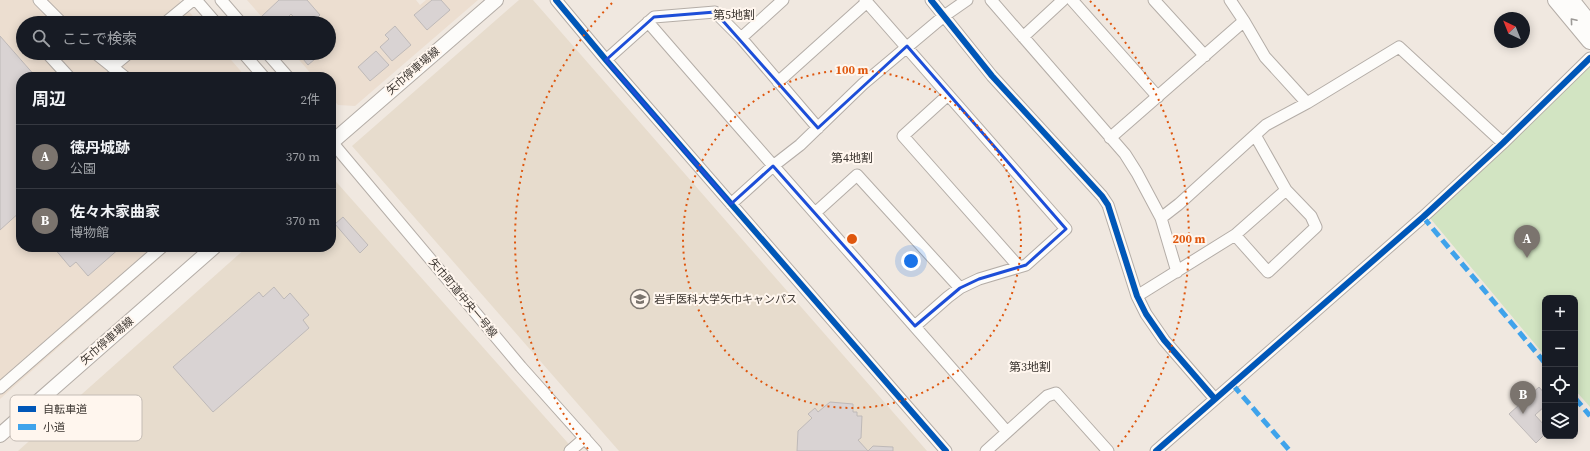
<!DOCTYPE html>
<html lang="ja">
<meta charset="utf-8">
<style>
body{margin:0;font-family:"Source Serif 4","Noto Sans JP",serif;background:#242831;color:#f1f3f6}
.controls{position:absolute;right:12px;bottom:12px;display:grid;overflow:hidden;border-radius:8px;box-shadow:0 2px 10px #0003}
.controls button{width:36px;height:36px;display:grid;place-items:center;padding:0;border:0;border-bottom:1px solid #363941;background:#171b24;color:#f1f3f6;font:20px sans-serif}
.compass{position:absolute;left:1494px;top:12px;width:36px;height:36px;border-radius:50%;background:#171b24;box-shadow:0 2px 10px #0003;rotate:317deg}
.you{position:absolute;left:911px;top:261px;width:14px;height:14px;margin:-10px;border:3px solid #fff;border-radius:50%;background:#1a73e8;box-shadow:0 0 0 6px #1a73e833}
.badge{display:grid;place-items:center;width:26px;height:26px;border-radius:50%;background:#7b746e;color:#fff;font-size:13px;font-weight:700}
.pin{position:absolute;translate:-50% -33px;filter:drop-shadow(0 1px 2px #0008)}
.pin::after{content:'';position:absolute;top:21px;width:14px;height:12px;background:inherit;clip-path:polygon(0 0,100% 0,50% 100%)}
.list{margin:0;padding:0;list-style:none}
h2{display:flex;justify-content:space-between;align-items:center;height:52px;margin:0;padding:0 16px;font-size:17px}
h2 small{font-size:13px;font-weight:400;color:#9ea1a6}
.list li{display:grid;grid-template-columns:26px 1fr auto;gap:12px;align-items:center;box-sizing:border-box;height:64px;padding:0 16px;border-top:1px solid #363941}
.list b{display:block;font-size:15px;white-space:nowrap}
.list p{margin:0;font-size:13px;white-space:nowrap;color:#9ea1a6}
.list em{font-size:13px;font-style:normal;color:#9ea1a6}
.icon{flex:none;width:22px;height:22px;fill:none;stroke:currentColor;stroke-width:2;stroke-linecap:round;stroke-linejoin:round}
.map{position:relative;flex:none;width:1590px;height:451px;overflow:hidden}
.search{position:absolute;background:#171b24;box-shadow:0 2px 10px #0003;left:16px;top:16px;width:320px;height:44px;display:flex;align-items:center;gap:10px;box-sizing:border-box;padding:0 14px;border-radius:22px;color:#9ea1a6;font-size:15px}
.panel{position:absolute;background:#171b24;box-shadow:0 2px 10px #0003;left:16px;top:72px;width:320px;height:180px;border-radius:16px}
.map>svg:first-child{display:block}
.built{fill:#ecded0}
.education{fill:#e7dccd}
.green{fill:#d2e4c2}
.building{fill:#d9d3d3;stroke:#beb9b8}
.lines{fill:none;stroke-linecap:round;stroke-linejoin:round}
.minor-casing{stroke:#b4ada7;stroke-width:13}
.major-casing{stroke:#b4ada7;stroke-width:16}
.highway-casing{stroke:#b4ada7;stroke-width:18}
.minor{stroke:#fdfcfa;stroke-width:11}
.major{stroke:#fdfcfa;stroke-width:14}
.highway{stroke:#fdfcfa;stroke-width:16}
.quiet{stroke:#3fa3eb;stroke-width:5;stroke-dasharray:10 5;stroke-linecap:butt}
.cycleway-casing{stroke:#fff6ee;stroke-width:8}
.cycleway{stroke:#0057b8;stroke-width:6}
.oneway{stroke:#9c9996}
.marked{fill:none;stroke:#1d4ed8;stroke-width:3;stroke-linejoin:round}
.ring{fill:none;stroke:#df570e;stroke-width:2;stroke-dasharray:2 4}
.labels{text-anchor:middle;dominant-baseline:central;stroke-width:4;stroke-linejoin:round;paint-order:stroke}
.street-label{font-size:11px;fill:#3c3631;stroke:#fff6ee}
.poi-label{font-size:11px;fill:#3c3631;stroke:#fff6ee;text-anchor:start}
.neighbourhood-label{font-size:12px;fill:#3c3631;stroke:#fff6ee}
.key{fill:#fff6ee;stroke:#c4bcb5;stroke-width:1}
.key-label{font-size:11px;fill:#3c3631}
.centre{fill:#df570e;stroke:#fff6ee;stroke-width:2}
.ring-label{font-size:12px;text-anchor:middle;font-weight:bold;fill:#df570e;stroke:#fff6ee;stroke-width:4;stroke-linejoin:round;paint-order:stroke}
</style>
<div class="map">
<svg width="1590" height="451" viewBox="0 0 1590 451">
<rect width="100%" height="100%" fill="#f0e8e0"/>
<path class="built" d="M0,0H179L199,23H23V53H225L246,77H21V247H172L0,399Z
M247,0H416L420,5L426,0H478L355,106L338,105L331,97V77H314L293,53H329V23H267Z"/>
<path class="education" d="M519,0H533L927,451H619L352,146Z
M331,176L575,451H18L247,247H331Z"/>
<path class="green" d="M1590,63V407L1575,390V298H1545V356L1430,218Z"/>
<path class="building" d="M279,0H307L320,15L312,23H299L291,14L286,19L290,23H269L262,16Z
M432,0H441L450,10L427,30L414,15Z
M395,26L411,45L392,61L380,47L389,39L385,35Z
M0,36L36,77H21V211L0,230Z
M376,51L389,65L370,81L358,67Z
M298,53H322L308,65Z
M343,217L368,245L360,253L335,224Z
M55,247H121L88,276L76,262L70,267L54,248Z
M274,287L284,299L290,293L309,315L303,320L309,328L213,412L173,367L259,292L263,297Z
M1539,387L1545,394V406L1535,415L1545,426V434L1536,443L1509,414Z
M830,402L853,404V412H857V416H862L861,438L858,440L868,451L873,446L893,447V451H797L798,431L812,418L808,414L815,408L818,412Z"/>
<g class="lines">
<defs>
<path id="minor" d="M39,0L62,23
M196,0L216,23
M221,0L241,23
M556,0L606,60L946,451
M865,0L1066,229L1026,265L979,279L960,288L948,297L915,326
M931,0L992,76L1102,196L1108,205L1137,296L1146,314L1164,340L1215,399
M991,0L1125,154L1137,173L1161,218L1177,272
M1072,0L1158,97
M1154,0L1205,56
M1230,0L1244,21
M648,22C767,160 888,295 1007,432
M165,23L193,0
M1023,37L1063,0
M741,38L783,0
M47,53L69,77
M95,53L125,77
M243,53L264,77
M267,53L288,77
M606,60L654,17L715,12L741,38L818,128
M112,67L129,53
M778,82L867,2
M948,95L903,136L1019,267
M1110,138L1244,21L1265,57L1307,103
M331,141L521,367L596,451
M731,204L773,166L800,145L863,84L944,16L967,0
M815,213L857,175L960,288
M1161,218L1179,204L1266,125L1307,103L1399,47L1503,143
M1235,235L1268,272L1316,227L1311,216L1286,190L1255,135
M1137,296L1235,235L1286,190
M0,388L162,247
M570,451L585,438
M986,451L1047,396L1056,393L1108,451
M1156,451L1423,217L1503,143L1590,58"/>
<path id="major" d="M331,143L496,0
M0,435L214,247"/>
<path id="highway" d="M1556,0L1590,41
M1571,0L1590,24"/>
</defs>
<use href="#minor" class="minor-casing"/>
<use href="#major" class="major-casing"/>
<use href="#highway" class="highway-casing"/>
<use href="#minor" class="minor"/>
<use href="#major" class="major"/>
<use href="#highway" class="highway"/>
<path class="quiet" d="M1423,217L1545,363
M1233,385L1290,451
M1575,398L1590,416"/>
<defs>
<path id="cycleway" d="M556,0L606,60L946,451
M931,0L992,76L1102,196L1108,205L1137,296L1146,314L1164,340L1215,399
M1156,451L1423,217L1503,143L1590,58"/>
</defs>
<use href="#cycleway" class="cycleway-casing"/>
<use href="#cycleway" class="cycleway"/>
</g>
<defs><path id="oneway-chevron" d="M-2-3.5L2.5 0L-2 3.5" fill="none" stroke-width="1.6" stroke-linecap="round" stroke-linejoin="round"/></defs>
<use class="oneway" href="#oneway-chevron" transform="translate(1573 21) rotate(-130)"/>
<path class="marked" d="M715,12L818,128L907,46L1066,229L1026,265L979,279L960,288L915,326L773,166L731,204L606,60L654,17Z"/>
<g class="ring">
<circle cx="852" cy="239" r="169"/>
<path d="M588 449A337 337 0 0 1 614 1M1090 1A337 337 0 0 1 1116 449"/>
</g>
<defs>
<symbol id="university-ring" viewBox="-11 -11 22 22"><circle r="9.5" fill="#fff6ee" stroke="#7b746e" stroke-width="1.5"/><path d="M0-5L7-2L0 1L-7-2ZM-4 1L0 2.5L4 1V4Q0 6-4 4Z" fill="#7b746e"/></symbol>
</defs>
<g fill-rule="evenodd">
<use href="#university-ring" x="629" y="288" width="22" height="22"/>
</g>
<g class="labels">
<g class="street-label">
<text transform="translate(413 71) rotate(-41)">矢巾停車場線</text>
<text transform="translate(463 298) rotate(50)">矢巾町道中央一号線</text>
<text transform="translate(107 341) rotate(-41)">矢巾停車場線</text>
</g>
<g class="poi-label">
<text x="654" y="299">岩手医科大学矢巾キャンパス</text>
</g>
<g class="neighbourhood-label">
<text x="734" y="15">第5地割</text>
<text x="852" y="158">第4地割</text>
<text x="1030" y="367">第3地割</text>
</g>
</g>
<rect x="10" y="395" width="132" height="46" rx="6" class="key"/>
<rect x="18" y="406" width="18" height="6" fill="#0057b8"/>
<rect x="18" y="424" width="18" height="6" fill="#3fa3eb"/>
<g class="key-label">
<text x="43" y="413">自転車道</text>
<text x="43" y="431">小道</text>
</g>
<circle cx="852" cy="239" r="6" class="centre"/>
<g class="ring-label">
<text x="852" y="74">100 m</text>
<text x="1189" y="243">200 m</text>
</g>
</svg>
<div class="controls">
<button>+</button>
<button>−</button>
<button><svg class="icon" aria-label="locate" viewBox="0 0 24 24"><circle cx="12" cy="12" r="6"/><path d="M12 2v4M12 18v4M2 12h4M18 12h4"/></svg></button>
<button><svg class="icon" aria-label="layers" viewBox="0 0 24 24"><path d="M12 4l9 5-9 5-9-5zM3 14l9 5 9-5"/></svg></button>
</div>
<svg class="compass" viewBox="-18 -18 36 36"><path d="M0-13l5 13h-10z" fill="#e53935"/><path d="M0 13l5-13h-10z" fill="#9ea1a6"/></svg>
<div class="you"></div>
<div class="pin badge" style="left:1527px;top:258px">A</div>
<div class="pin badge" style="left:1523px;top:414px">B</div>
<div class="search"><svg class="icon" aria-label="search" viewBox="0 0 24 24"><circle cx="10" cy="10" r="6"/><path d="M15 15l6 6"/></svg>ここで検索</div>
<section class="panel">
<h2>周辺<small>2件</small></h2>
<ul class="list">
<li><span class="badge">A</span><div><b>徳丹城跡</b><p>公園</p></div><em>370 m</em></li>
<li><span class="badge">B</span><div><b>佐々木家曲家</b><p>博物館</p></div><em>370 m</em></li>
</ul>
</section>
</div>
